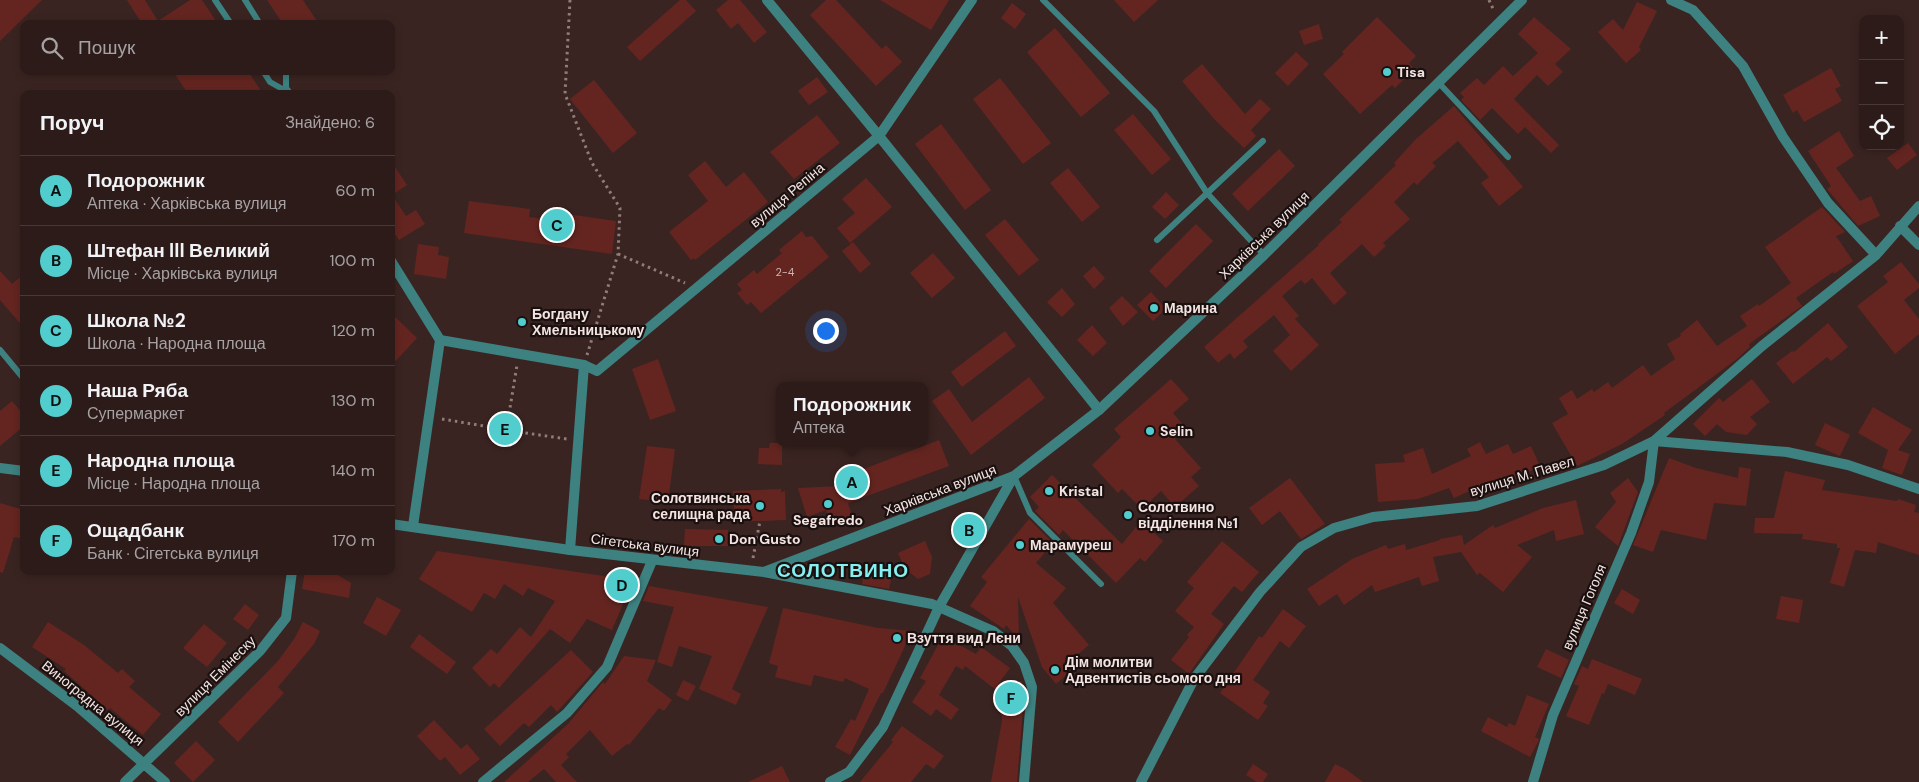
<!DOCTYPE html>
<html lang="uk">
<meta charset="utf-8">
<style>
body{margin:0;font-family:"DM Sans",sans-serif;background:#342422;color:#f1f3f6}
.controls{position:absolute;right:15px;top:15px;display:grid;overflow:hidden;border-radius:10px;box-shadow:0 2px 8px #0003}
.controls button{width:45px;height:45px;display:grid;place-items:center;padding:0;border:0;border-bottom:1px solid #483938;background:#2c1b19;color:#f1f3f6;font:25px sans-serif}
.you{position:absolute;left:825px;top:330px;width:18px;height:18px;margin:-12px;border:4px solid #fff;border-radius:50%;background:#1a73e8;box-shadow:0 0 0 8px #1a73e833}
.badge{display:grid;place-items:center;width:32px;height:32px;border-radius:50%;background:#52cdce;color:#111;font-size:16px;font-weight:700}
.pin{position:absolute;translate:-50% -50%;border:2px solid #fff;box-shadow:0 1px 5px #0006}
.popup{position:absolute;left:776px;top:382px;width:152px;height:65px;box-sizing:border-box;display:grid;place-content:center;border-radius:10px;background:#2c1b19;filter:drop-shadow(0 1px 4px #0005);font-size:16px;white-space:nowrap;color:#a6a1a2}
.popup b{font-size:19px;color:#f1f3f6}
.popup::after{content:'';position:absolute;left:50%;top:100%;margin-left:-10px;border:10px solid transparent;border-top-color:#2c1b19}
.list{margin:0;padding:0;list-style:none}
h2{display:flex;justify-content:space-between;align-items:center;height:65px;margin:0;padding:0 20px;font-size:21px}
h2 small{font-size:16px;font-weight:400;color:#a6a1a2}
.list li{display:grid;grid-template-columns:32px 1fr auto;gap:15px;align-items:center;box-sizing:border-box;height:70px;padding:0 20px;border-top:1px solid #483938}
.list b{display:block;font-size:19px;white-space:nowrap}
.list p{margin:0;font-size:16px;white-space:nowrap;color:#a6a1a2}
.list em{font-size:16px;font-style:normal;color:#a6a1a2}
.icon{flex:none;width:28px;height:28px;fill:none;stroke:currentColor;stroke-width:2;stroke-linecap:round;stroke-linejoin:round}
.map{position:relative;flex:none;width:1919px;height:782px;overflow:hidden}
.search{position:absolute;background:#2c1b19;box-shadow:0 2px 8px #0003;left:20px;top:20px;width:375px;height:55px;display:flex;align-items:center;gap:12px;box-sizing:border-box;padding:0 18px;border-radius:10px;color:#a6a1a2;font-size:19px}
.panel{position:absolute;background:#2c1b19;box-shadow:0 2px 8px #0003;left:20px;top:90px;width:375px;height:485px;border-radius:10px}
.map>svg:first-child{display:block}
.building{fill:#642520}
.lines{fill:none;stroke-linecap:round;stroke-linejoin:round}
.path{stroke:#907d7a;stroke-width:3;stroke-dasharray:2.5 4;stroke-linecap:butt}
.service{stroke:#3d8181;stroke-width:6}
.minor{stroke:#3d8181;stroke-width:10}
.tertiary{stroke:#3d8181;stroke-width:10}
.poi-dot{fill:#52cdce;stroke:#1a100f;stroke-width:2}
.labels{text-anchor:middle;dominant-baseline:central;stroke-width:4.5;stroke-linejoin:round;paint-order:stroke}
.number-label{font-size:11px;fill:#cfb4b1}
.poi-label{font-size:14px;font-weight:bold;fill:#f3e4e1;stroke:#1a100f;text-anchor:start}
.street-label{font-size:14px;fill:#f3e4e1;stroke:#1a100f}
.district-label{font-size:19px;font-weight:bold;letter-spacing:1px;fill:#84f0f0;stroke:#1a100f}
</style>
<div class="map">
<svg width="1919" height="782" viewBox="0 0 1919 782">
<rect width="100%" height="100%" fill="#3a2421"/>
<path class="building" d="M0,0H42L0,41Z
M127,0H145L158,21L190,0H202L218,24H142Z
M267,0H303L319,24H283Z
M680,0H686L696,11L640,61L627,47Z
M728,0H740L767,32L754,43L738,23L731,29L716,10Z
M826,0H836L882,49L886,45L902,62L876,86L810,15Z
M880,0H949L931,30Z
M1114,0H1158L1134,22Z
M1637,2L1657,11L1639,47L1641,50L1626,63L1598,32L1613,19L1623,30Z
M1012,3L1026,14L1015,29L1001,18Z
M1377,17L1416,56L1409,63L1414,69L1395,88L1392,85L1360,114L1323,74L1344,54L1342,52Z
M1534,17L1571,49L1555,64L1563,72L1548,86L1537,75L1514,99L1559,145L1551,153L1525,127L1518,134L1492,108L1480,120L1461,100L1464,97L1460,93L1477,78L1484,85L1503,66L1513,76L1538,53L1518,34Z
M1319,24L1323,39L1304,45L1299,31Z
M1055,28L1110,93L1081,117L1027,52Z
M1296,52L1309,64L1288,86L1275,73Z
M1202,64L1245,114L1260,99L1271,109L1251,130L1256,136L1244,148L1215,120L1182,81Z
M1831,68L1841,86L1835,89L1842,101L1804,122L1797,110L1793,113L1783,95Z
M173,71H248L263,94H188Z
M817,77L828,92L809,105L798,91Z
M1000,78L1051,143L1023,164L973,99Z
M594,80L637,133L613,153L570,99Z
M1454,106L1523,187L1499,206L1481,183L1489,177L1458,141L1432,163L1436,166L1417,185L1414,182L1394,202L1410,219L1383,243L1386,246L1374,257L1362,244L1330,273L1347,293L1334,305L1312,278L1305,284L1301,280L1282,296L1299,316L1295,319L1319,345L1291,371L1273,351L1290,335L1274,315L1243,341L1248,347L1234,359L1230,353L1218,363L1204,347L1319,245L1318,244L1342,222L1339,220L1396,165L1394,163L1416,139Z
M1133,114L1171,159L1152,175L1114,130Z
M817,115L840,143L794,179L770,152Z
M941,124L991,190L965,210L915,144Z
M1839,131L1854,156L1836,168L1860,201L1871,196L1880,216L1858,226L1827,189L1831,186L1808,151Z
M1908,143L1917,155L1897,170L1887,158Z
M1279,149L1295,166L1248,211L1232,194Z
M391,161L407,185L392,195L406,216L416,210L425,224L399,240L391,228Z
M705,161L726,187L744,172L768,202L695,260L694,258L691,260L669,232L708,201L688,175Z
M1068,168L1100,207L1082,222L1050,183Z
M866,178L892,207L850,243L837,228L855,213L842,199Z
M1166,192L1179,205L1165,219L1152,207Z
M469,201L530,209L529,217L559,221L560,213L616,221L612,254L464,233Z
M1822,207L1845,232L1836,236L1853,261L1834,274L1833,272L1796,298L1802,306L1749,344L1750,347L1737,359L1664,413L1665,415L1622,444L1577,466L1552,423L1568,414L1559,398L1572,390L1577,399L1592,389L1594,392L1608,382L1612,388L1643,365L1651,376L1675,359L1667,344L1681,336L1680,334L1697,320L1717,346L1747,326L1740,316L1758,304L1759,306L1791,283L1765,247Z
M1005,219L1039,260L1019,276L985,235Z
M1196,224L1213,241L1166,288L1149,271Z
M802,231L806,237L812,236L829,257L761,313L751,302L747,305L737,293L742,290L737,284L754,270L757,274L782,253L779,250Z
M853,242L871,264L860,273L842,251Z
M418,244L439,247L438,255L449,257L446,279L414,274Z
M933,253L955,278L932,298L910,273Z
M1901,262L1919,284V288L1904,300L1919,319V334L1895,354L1857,306L1888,282L1883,276Z
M1094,266L1105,278L1094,289L1083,276Z
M0,271L12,284L24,274V328L0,300Z
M1062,288L1075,304L1062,317L1047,302Z
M1151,292L1166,309L1153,321L1137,305Z
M1122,296L1138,312L1123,326L1109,308Z
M391,313L417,338L391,366Z
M1828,323L1848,347L1831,361L1827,357L1793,384L1776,363L1792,351L1794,352Z
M1092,325L1107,343L1093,356L1077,340Z
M1005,331L1016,346L962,387L951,372Z
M658,359L676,411L650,420L632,369Z
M1029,377L1045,398L971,455L932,401L949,389L972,422Z
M1171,379L1189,399L1173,413L1186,428L1175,439L1201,468L1191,477L1199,486L1175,507L1161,491L1142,509L1122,489L1118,493L1092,465L1121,437L1114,429Z
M1752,379L1770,402L1750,417L1757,424L1747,435L1726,432L1717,424L1705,436L1693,424L1719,398L1723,402Z
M12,401L24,415V426L0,446V411Z
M1873,407L1912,430L1898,450L1910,454L1902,475L1882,468L1888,450L1858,433Z
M1825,423L1850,435L1840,456L1815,445Z
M939,440L949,466L848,503L852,516L831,524L826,510L807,517L798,488L864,485V469Z
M1480,442L1486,454L1508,444L1513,454L1531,446L1540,466L1489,493L1485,484L1454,498L1449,488L1418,499L1378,502L1375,464L1405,462L1403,455L1423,448L1432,474L1471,456L1467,449Z
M770,443H782V465L758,464L759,448H769Z
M647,446L675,449L668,502L639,499Z
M1669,458L1696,468L1738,478L1739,467L1751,469L1746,506L1714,503L1706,540L1661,530L1653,552L1633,545Z
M1785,471L1825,480L1822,490L1897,501L1898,499L1916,505L1914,512L1919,513V555L1878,542L1876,553L1855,550L1844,587L1830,583L1840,548H1837V544L1802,539L1803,534L1754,533L1755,518H1774Z
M1052,475L1122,544L1141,521L1163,541L1145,562L1140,558L1116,583L1063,530L1059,535L1035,511L1039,507L1030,497Z
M1290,478L1325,524L1301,539L1280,511L1262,525L1249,508Z
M1628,478L1638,492L1618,546L1595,527L1616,502L1610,493Z
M781,489V492L785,491L786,520L735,522L733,491Z
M1576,500L1584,534L1556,541L1554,530L1517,545L1532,557L1503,592L1480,573L1477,575L1461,552L1433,557L1439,581L1422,586L1419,577L1375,592L1372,585L1344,605L1337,594L1319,606L1307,589L1352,559L1386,545L1388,549L1405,544L1406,550L1440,540V539L1462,535L1464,545L1493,525L1495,528L1543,508Z
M0,503L24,510V539L14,537L3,573L0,572Z
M1029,519L1053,543L1036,563L1066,588L1053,603L1089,645L1065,665L1068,674L1056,684L1042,667L1018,597L1019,640L1006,625L1004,629L970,606L987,582L981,577Z
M685,529L728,530V546H684Z
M925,541L932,557L930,574L918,579L905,569L898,553Z
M1222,541L1259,572L1242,592L1234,586L1211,614L1224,624L1189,674L1171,660L1189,637L1187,635L1194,627L1175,611L1194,588L1187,582Z
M437,551L617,578L618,576L635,584L629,598L626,597L612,630L587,619L570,643L550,629L499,688L494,683L490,687L472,668L491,649L497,654L520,627L531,637L555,601L528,588L523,596L504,584L495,599L484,593L472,612L419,579Z
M865,566L893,571L889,589L862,584Z
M305,571H331L351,583L349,598L302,589Z
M649,586L768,607L732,689L741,694L736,705L699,689L712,656L679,646L672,667L657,662L674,607L643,601Z
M1622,589L1640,600L1633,614L1614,603Z
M1781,596L1803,600L1799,623L1776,619Z
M377,597L401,610L386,636L363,623Z
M245,604L259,615L248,630L233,619Z
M783,608L878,628L912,631L883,693H881L850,755L835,747L851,719L855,721L869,689L845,678L843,682L814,675L811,686L775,677L778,666L769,663Z
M1283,609L1306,626L1289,648L1280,641L1253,680L1270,692L1263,703L1268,706L1258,720L1220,693L1259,636L1262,638Z
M48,622L84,645L118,673L122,669L135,681L129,687L161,714L143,735L110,708L108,710L64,671L66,669L32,647Z
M303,622L320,631L314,644L278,687L284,693L238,742L218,722L278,661L294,639Z
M204,624L227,643L207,667L183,648Z
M419,634L456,662L447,674L410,647Z
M943,636L976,654L981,647L1010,668L999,683L1022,681L1023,709L1017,782H991L1002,721L1000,693L965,666L963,670L956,666L939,695L959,709L951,720L936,709L931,716L912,702L926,681L920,678Z
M1546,649L1569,660L1561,678L1537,667Z
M571,650L593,672L557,712L551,705L529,727L524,723L500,746L484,729Z
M624,656L656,660L647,681L672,700L664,711L659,708L629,745L627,744L612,756L590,730L566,754L569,757L561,765L577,782H556L544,769L528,782H504L568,724L603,682L605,684Z
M1592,659L1642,679L1635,695L1608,684L1604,694L1602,693L1589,725L1566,716L1579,686L1574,684L1582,666L1588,669Z
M683,680L696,686L688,701L676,695Z
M1527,695L1549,704L1535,737L1539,739L1538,742L1530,757L1481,731L1488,717L1507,727L1509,723L1515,726Z
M434,720L461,749L467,744L480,759L460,775L445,757L440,761L417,736Z
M902,726L944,756L934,769L926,764L911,782H860L893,742L891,740Z
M196,741L215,760L193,782L174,763Z
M1253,764L1268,774L1263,782H1257L1246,775Z
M1335,764L1347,770L1363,782H1325Z
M782,766L790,782H748Z"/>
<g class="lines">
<path class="path" d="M570,0L565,94L592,163L620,208L618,254L587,355
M1489,0L1494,11
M618,254L685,283
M491 428a14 14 0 1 1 28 0a14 14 0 1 1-28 0Z
M509,414L517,365
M442,419L490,427
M519,432L567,439
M753,558L760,521"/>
<path class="service" d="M215,0L231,24
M245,0L260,24
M1043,0L1154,111L1207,193L1264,255
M263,71L270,82L286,91V71
M1438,82L1508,157
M1157,240L1263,141
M0,350L24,379
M1014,476L1030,513L1101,584"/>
<path class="minor" d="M767,0L879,136L1099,410
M1671,0L1693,10L1743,66L1783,137L1828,203L1876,255
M286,91L288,94
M1900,226L1919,245
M391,261L440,340
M584,365L597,371L879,136L972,0
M413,526L440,340L584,365L570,550
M0,648L77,706L165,782
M125,782L260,651L286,618L292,571
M483,782L567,713L607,667L652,561
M830,782L849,772L883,727L939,607
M1141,782L1194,679L1260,592L1301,547L1334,528L1373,517L1477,506L1604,465L1654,441L1762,346L1876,255L1919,206
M1533,782L1553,715L1631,533L1649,482L1654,441L1787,452L1848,465L1919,489"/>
<path class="tertiary" d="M0,468L24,471
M391,524L570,550L764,572L932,604L993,631L1012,646L1024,663L1032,687L1024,782
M764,572L1014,476L1099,410L1264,255L1522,0
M939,607L1014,476"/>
</g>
<g class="poi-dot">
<circle cx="1387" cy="72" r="5"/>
<circle cx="1154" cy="308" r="5"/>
<circle cx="522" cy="322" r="5"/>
<circle cx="1150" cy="431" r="5"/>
<circle cx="1049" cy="491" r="5"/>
<circle cx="828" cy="504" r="5"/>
<circle cx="760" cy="506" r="5"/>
<circle cx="1128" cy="515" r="5"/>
<circle cx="719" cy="539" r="5"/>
<circle cx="1020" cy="545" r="5"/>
<circle cx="897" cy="638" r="5"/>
<circle cx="1055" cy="670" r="5"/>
</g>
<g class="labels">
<g class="number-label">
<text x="785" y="272">2-4</text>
</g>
<g class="poi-label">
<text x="1397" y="72">Tisa</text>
<text x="1164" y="308">Марина</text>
<text x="532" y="314">Богдану<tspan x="532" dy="16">Хмельницькому</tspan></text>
<text x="1160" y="431">Selin</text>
<text x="1059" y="491">Kristal</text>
<text x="750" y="498" text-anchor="end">Солотвинська<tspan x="750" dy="16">селищна рада</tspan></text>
<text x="1138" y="507">Солотвино<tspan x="1138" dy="16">відділення №1</tspan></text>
<text x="828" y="520" text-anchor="middle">Segafredo</text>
<text x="729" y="539">Don Gusto</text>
<text x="1030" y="545">Марамуреш</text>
<text x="907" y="638">Взуття вид Лєни</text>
<text x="1065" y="662">Дім молитви<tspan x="1065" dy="16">Адвентистів сьомого дня</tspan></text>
</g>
<g class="street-label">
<text transform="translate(787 195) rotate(-40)">вулиця Репіна</text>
<text transform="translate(1264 235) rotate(-44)">Харківська вулиця</text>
<text transform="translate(1522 476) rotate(-17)">вулиця М. Павел</text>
<text transform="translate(940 490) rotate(-21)">Харківська вулиця</text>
<text transform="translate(645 545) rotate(7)">Сігетська вулиця</text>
<text transform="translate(1584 607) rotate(-67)">вулиця Гоголя</text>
<text transform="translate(215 676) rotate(-45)">вулиця Емінеску</text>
<text transform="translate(93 703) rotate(39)">Виноградна вулиця</text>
</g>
<g class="district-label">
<text x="843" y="570">СОЛОТВИНО</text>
</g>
</g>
</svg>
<div class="controls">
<button>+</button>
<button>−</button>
<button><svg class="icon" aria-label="locate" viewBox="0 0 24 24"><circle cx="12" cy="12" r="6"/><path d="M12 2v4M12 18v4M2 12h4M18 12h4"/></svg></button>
</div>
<div class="you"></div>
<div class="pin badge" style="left:852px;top:482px">A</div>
<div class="popup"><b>Подорожник</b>Аптека</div>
<div class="pin badge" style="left:969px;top:530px">B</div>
<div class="pin badge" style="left:557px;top:225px">C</div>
<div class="pin badge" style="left:622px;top:585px">D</div>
<div class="pin badge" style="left:505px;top:429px">E</div>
<div class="pin badge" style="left:1011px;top:698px">F</div>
<div class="search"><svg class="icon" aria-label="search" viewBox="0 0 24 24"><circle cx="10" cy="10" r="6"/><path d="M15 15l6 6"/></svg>Пошук</div>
<section class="panel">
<h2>Поруч<small>Знайдено: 6</small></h2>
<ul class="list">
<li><span class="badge">A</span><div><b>Подорожник</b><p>Аптека · Харківська вулиця</p></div><em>60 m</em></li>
<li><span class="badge">B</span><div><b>Штефан III Великий</b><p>Місце · Харківська вулиця</p></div><em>100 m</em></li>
<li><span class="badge">C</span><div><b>Школа №2</b><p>Школа · Народна площа</p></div><em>120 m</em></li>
<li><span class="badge">D</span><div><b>Наша Ряба</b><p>Супермаркет</p></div><em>130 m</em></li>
<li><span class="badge">E</span><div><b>Народна площа</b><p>Місце · Народна площа</p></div><em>140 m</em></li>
<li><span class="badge">F</span><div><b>Ощадбанк</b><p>Банк · Сігетська вулиця</p></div><em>170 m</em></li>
</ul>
</section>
</div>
